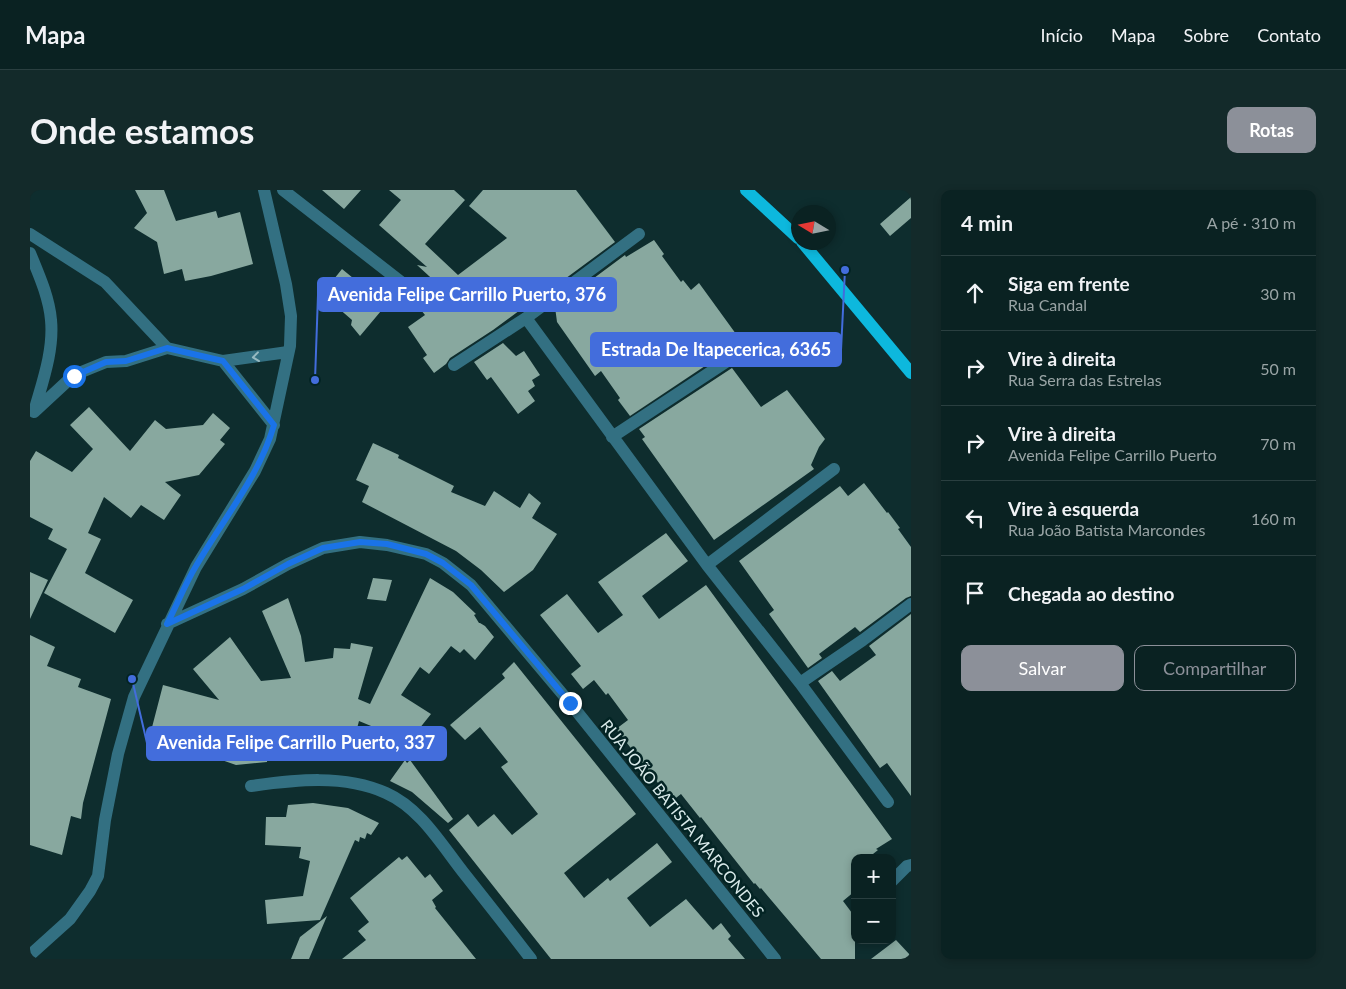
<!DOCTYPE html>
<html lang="pt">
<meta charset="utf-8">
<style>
body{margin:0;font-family:Lato,sans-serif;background:#132a2a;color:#f1f3f6}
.controls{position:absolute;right:15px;bottom:15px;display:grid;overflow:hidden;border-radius:10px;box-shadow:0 2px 8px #0003}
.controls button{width:45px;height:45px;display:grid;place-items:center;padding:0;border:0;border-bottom:1px solid #2a3f40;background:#0a2222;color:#f1f3f6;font:25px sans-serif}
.compass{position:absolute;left:761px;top:15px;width:45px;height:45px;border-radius:50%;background:#0a2222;box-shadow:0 2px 8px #0003;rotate:280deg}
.stop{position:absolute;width:15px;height:15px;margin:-11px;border:4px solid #1a73e8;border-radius:50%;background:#fff}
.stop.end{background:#1a73e8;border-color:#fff;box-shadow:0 1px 5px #0008}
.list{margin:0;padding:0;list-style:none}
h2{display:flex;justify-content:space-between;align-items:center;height:65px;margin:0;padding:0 20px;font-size:21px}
h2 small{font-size:16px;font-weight:400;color:#99a4a5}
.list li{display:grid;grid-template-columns:32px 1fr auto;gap:15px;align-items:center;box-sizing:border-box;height:75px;padding:0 20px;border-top:1px solid #2a3f40}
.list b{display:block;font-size:19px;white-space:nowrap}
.list p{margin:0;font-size:16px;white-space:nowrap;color:#99a4a5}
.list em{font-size:16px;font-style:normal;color:#99a4a5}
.actions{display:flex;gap:10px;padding:15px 20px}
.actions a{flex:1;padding:11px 0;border:1px solid #8c9099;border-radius:10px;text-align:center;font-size:18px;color:#8c9099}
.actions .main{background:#8c9099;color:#fff}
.icon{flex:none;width:28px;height:28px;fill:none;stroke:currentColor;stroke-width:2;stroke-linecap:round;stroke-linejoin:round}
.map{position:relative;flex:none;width:881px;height:769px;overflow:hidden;border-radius:10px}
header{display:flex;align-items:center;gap:30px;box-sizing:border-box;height:70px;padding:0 25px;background:#0a2222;border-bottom:1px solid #2a3f40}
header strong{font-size:24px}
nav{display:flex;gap:28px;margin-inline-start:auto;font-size:18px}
.intro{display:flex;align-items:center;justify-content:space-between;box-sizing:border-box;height:120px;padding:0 30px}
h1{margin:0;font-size:35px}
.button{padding:12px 22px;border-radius:10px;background:#8c9099;color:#fff;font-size:18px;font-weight:700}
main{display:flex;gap:30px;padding:0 30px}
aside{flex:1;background:#0a2222;border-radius:10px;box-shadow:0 2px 8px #0003}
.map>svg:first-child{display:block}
.building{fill:#88a89f}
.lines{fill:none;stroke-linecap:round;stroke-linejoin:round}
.minor{stroke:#337082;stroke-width:12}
.major{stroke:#0db8dd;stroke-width:12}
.oneway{stroke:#97bac1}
.route{stroke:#1a73e8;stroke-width:6}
.labels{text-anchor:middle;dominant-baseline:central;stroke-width:5;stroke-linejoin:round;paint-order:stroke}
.street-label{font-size:16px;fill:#daebeb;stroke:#032424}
.leader{fill:none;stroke:#436ddc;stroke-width:2}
.callout-dot{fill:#436ddc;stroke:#032424;stroke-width:2}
.callout{fill:#436ddc;stroke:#436ddc;stroke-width:2}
.callout-label{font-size:18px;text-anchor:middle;font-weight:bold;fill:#fff}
</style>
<header>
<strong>Mapa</strong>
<nav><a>Início</a><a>Mapa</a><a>Sobre</a><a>Contato</a></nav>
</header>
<div class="intro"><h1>Onde estamos</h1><a class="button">Rotas</a></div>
<main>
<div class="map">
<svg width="881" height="769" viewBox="0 0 881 769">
<rect width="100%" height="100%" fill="#0e2d2e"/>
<path class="building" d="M105,0H134L146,31L186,21L188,28L210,22L223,74L181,86L155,91L152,79L134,84L127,52L104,38L117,23Z
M292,0H331L314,19Z
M359,0H424L435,10L395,54L428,85L477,48L439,16L453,0H546L585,52L524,97V95L463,140L420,168L416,174L404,183L393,168L397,165L378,137L395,125L386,114L411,97L387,75L397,77L349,35L371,10Z
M881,7V28L860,46L850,34Z
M624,50L634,64L632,66L651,92L653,90L661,100L669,93L706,144L688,158L693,164L600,226L588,210L590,208L571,181L565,186L527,132L525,117L595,65L596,67Z
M312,79L356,115L330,146L321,135L322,130L292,104Z
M473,153L486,166L494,161L510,185L502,190L505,196L498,201L505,211L488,224L461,187L457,190L444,172Z
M702,178L731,217L757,200L795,249L789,257L781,275L784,279L684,350L612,249L615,247L609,239Z
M59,217L100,261L125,230L136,239L173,235L183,223L200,238L190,250L195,254L169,285L135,292L151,305L134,330L111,315L101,328L74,307L58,343L71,349L55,383L103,410L85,443L14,403L37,359L18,349L23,339L0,327V271L6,261L42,282L63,259L40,235Z
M343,253L369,265L368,268L424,296L421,302L455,316L464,301L490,318L499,303L511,313L502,328L527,344L503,380L474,402L451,380L426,361L332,312L339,296L326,290Z
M834,293L857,323L858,322L870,338L868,339L881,357V406L876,408L830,442L825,437L789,464L792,468L778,478L739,424L744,420L709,371L810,296L818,306Z
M636,343L658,371L612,406L629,429L676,395L862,649L846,659L848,660L838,668H825V701L813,711L825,727V769H791L731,698L730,699L725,693L724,694L671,627L670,628L651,604L642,611L586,539L598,530L578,503L576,505L564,490L553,499L541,484L551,476L510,425L537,404L568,443L593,425L568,392Z
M0,382L18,390L0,429Z
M343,388L362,390L356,411L337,409Z
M400,388L423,402L446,424L444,425L449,433H450L455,436L464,447L445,470L434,459L430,463L421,456L399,484L390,477L371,505L401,524L377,554L358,543L329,531L325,546L311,542L307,558L290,554L288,561L238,559L237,572L206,575L120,545L133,495L189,510L163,479L200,447L231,491L261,488L232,421L258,408L271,446L275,472L303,468L304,458L320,459L321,453L343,457L328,509L340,514Z
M881,424V606L857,573L850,578L788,491L802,481L810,491L846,465L839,456Z
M0,445L25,457L17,476L51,489L48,497L81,509L53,613L51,629L41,626L32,665L0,655Z
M484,472L606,624L534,683L554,708L578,688L580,691L627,653L642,672L597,708L620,737L656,709L683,740L691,733L701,746L698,749L715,769H521L434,659L419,640L438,624L448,637L464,624L482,645L508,624L471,577L478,572L450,537L435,550L420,535L475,488L472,484Z
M375,570L377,573L380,570L423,629L418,633L382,602L360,591Z
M283,613L318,618L349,633L341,645L337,643L335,649L330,647L329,652L325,650L290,730L237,734L235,710L273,706L280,671L269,668L271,657L235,655L236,627H256L258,615Z
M377,666L395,688L400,684L413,701L402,710L406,717L405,718L446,769H312L336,750L328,741L339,732L320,708L369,667L372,670Z
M297,726L279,769H261L270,747Z
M866,750L881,766V769H841Z"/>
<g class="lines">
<path class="minor" d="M253,0L384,102
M0,44L75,92L137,158L193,171L258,162
M0,63C9,85 19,107 21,130C24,161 12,193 4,222
M496,128L677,375L770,493L858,612
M193,171L244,235
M424,175L496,128L609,44
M4,222L44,185L76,172L96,171L137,158
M582,247L705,166
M677,375L804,279
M137,434L213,399L258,374L293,358L330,352L357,355L396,364L413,373L441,395L540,513L745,769
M770,493L833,450L881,414
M221,596C265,590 314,584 356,603C390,618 411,654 433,682C456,711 479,740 501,769
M862,691L877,676L881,675
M0,765L40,729L60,701L68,686L75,630L88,564L104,507L166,377L225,281L240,249L260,156L261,126L256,94L234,0"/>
<path class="major" d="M716,0L768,48
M772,52L881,183"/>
</g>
<defs><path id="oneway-chevron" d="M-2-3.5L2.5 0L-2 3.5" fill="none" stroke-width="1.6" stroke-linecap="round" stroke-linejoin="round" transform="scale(1.25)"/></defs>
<use class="oneway" href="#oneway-chevron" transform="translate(226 167) rotate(173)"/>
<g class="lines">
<path class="route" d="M44,186L76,172L96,171L137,158L193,171L244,235C229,287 193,329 166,376C155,394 147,415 137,434L213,399L258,374L293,358L330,352L357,354L396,364L413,373L441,395L540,513"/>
</g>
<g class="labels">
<g class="street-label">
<text transform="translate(653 628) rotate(51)">RUA JOÃO BATISTA MARCONDES</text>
</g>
</g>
<path class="leader" d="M285 190L288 105M815 80L811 160M102 489L117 553"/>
<g class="callout-dot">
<circle cx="285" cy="190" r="5"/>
<circle cx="815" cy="80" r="5"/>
<circle cx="102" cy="489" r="5"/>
</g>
<g class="callout">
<rect x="288" y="88" width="298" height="33" rx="5"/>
<rect x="561" y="143" width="250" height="33" rx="5"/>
<rect x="117" y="537" width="299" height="33" rx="5"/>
</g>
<g class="callout-label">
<text x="437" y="111">Avenida Felipe Carrillo Puerto, 376</text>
<text x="686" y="166">Estrada De Itapecerica, 6365</text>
<text x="266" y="559">Avenida Felipe Carrillo Puerto, 337</text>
</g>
</svg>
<div class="controls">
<button>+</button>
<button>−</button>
</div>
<svg class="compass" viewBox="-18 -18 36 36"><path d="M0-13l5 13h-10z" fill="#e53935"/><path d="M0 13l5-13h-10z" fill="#99a4a5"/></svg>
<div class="stop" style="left:44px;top:186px"></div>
<div class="stop end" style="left:540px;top:513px"></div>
</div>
<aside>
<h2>4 min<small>A pé · 310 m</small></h2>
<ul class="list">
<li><svg class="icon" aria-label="ahead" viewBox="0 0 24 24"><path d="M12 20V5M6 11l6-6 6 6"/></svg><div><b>Siga em frente</b><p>Rua Candal</p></div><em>30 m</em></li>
<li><svg class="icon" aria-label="right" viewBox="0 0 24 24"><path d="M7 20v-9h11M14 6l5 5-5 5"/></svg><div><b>Vire à direita</b><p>Rua Serra das Estrelas</p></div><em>50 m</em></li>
<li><svg class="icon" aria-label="right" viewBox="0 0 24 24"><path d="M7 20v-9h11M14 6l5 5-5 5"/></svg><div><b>Vire à direita</b><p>Avenida Felipe Carrillo Puerto</p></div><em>70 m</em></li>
<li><svg class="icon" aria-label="left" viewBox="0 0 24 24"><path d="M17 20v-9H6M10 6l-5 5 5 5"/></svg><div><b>Vire à esquerda</b><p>Rua João Batista Marcondes</p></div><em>160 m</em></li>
<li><svg class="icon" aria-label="arrive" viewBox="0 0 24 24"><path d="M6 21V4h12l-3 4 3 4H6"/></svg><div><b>Chegada ao destino</b></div></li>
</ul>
<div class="actions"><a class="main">Salvar</a><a>Compartilhar</a></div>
</aside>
</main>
